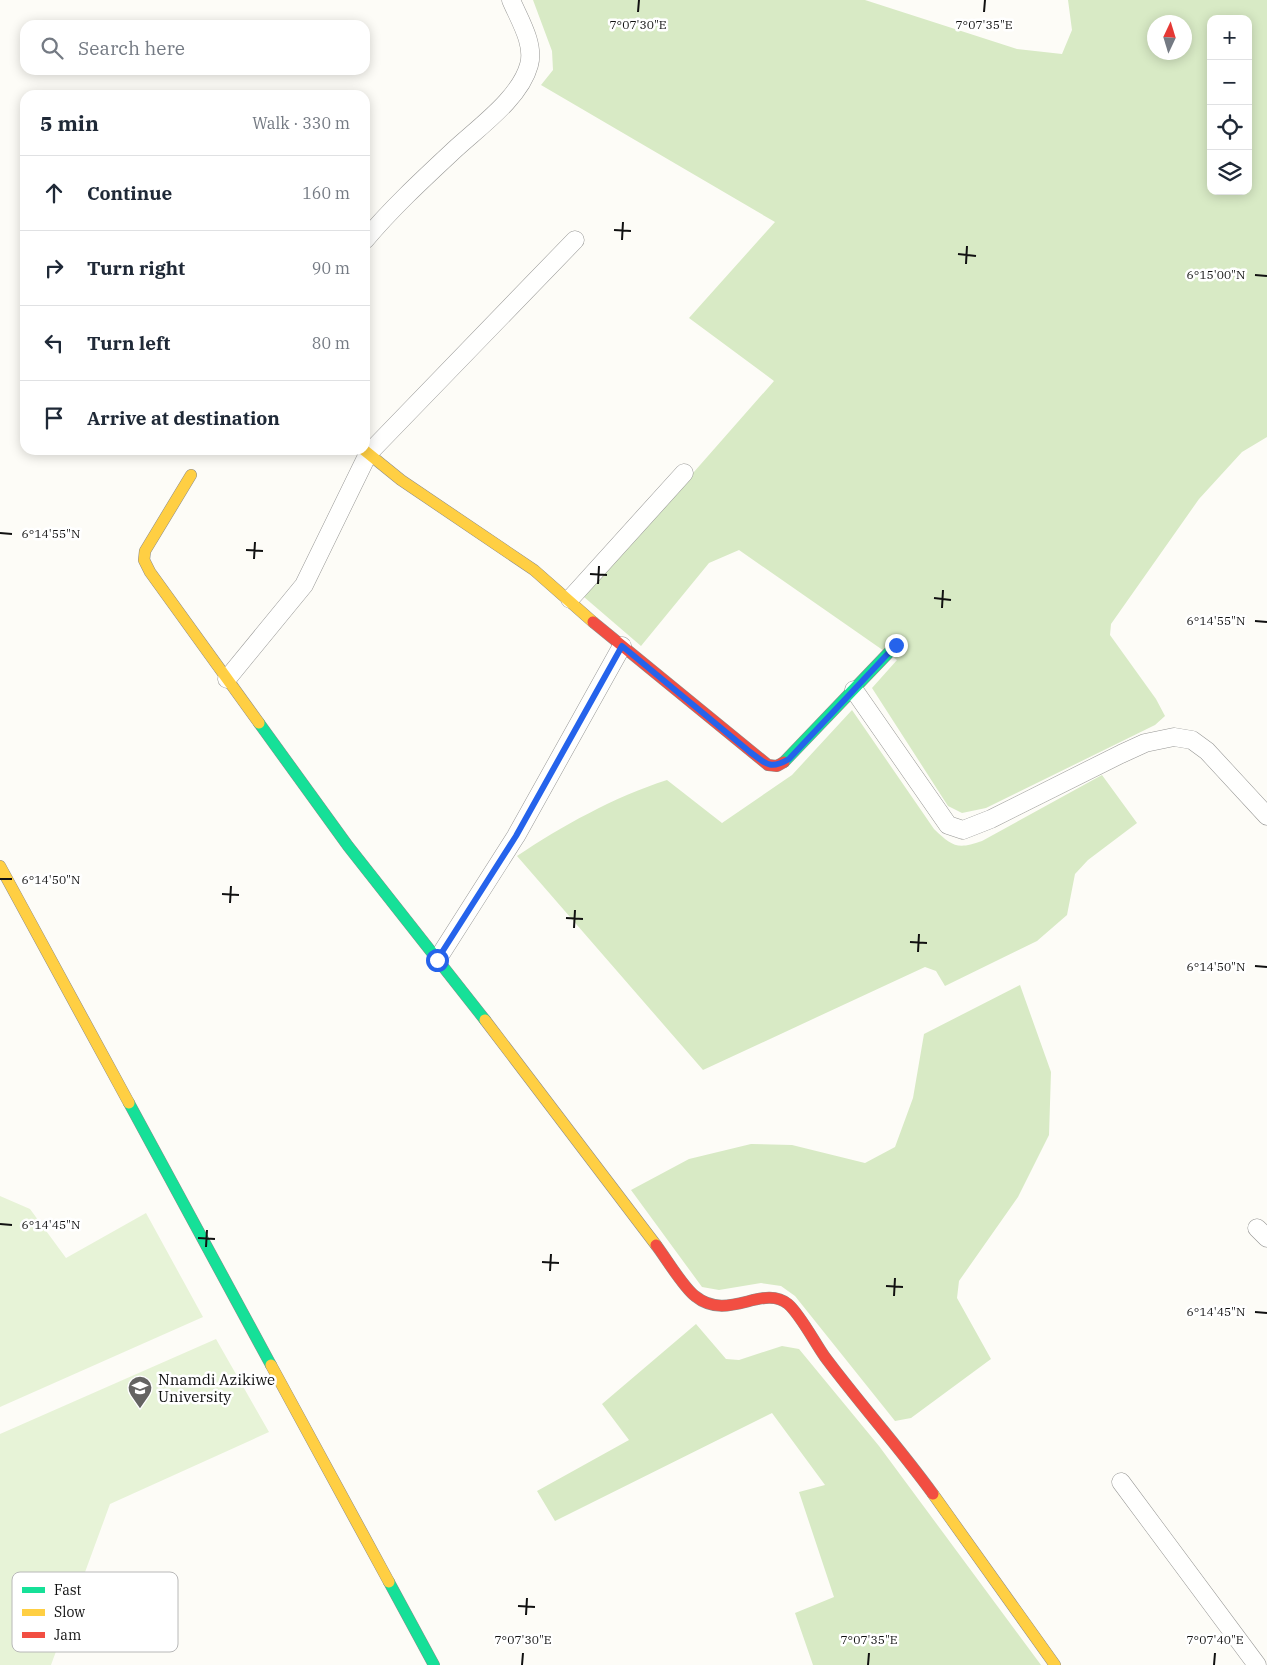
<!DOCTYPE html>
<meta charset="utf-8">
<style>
body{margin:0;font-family:"IBM Plex Serif",serif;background:#f6f6f7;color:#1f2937}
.controls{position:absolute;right:15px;top:15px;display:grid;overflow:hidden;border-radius:10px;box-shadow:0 2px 12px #0003}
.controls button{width:45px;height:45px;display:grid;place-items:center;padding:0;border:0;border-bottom:1px solid #e0e1e3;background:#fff;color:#1f2937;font:25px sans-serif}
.compass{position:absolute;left:1147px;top:15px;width:45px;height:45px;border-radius:50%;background:#fff;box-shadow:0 2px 12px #0003;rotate:4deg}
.stop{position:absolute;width:15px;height:15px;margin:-11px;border:4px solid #2563eb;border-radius:50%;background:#fff}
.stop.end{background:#2563eb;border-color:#fff;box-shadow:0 1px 5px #0008}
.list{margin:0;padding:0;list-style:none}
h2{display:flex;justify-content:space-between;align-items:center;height:65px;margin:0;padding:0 20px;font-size:21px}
h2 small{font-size:16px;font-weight:400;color:#747a83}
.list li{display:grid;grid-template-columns:32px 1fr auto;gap:15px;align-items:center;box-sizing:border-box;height:75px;padding:0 20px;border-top:1px solid #e0e1e3}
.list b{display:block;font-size:19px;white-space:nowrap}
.list em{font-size:16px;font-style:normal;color:#747a83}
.icon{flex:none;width:28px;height:28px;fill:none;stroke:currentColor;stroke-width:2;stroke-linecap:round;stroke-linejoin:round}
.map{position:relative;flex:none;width:1267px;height:1665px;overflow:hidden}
.search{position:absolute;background:#fff;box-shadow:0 2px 12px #0003;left:20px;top:20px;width:350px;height:55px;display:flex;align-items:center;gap:12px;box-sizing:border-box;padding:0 18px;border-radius:15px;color:#747a83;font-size:19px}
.panel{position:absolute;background:#fff;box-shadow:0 2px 12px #0003;left:20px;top:90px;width:350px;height:365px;border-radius:15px}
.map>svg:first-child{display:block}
.green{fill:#e7f3d7}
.forest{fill:#d8eac5;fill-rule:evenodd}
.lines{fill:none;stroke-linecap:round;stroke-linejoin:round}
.street-casing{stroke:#979795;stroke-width:19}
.fast-casing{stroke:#8e8d8b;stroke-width:12}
.slow-casing{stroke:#8e8d8b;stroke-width:12}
.jam-casing{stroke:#8e8d8b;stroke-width:12}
.street{stroke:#fffffe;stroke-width:18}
.fast{stroke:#16e098;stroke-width:11}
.slow{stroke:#ffcf43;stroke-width:11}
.jam{stroke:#f24e42;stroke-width:11}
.route{stroke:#2563eb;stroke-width:6}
.ticks{fill:none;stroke:#111;stroke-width:2}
.labels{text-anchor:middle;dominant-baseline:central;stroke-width:5;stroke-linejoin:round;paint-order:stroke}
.poi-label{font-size:15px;fill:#111;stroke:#fff;text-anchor:start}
.key{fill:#fff;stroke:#b8b8b8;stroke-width:1}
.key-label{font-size:14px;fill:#111}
.ticks-label{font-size:12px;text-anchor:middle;fill:#111;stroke:#fff;stroke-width:5;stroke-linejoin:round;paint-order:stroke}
</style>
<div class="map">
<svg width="1267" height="1665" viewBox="0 0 1267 1665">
<rect width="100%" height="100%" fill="#fdfcf7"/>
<path class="green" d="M0,1196L30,1209L66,1258L146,1213L203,1317L0,1407Z
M216,1339L269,1432L110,1504L51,1665H0V1434Z"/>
<path class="forest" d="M533,0H865L1017,49L1062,54L1072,30L1068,0H1267V437L1242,452L1199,499L1111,624L1110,635L1156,699L1165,716L1155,725L986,808L962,813L948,806L872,688L897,660L739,550L709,563L641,646L584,597L774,381L689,318L775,222L541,85L553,70L552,51ZM1211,19H1248V191H1211ZM1154,22H1184V52H1154Z
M852,710L934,829C952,846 957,850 982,841L1102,775L1137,823L1088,860L1075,874L1067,915L1037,941L945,986L936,971L925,967L703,1070L517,856C562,826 614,797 667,780L722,823L792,775Z
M1020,985L1051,1072L1049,1135L1018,1197L959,1281L957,1298L991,1359L911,1418L895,1421L795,1296L781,1286L761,1283L719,1290L702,1287L631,1190L689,1159L751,1144L792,1145L865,1163L895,1147L913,1098L924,1034Z
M696,1324L726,1359L739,1360L782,1346L799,1349L879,1446L1041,1665H813L795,1613L834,1597L799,1492L825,1485L772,1413L555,1521L537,1491L629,1440L602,1404Z"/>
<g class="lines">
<defs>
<path id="street" d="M365,240C391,209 421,181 451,153C476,129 520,99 529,65C535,44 519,19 511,0
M570,599L684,473
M227,679L304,585L368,454L575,240
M854,690L948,825L963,830L991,819L1121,754L1145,743L1174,737L1192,740L1207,751L1267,816
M437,960L516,836L622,646
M1257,1228L1267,1238
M1121,1482L1257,1665"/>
<path id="fast" d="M259,723L348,846L485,1020
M784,762L896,645
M129,1103L271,1365
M389,1582L434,1665"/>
<path id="slow" d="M364,450L401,480L534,570L593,622
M191,475L145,551L144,560L150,572L259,723
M0,866L129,1103
M485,1020L656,1245
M271,1365L389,1582
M933,1494L1055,1665"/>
<path id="jam" d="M593,622L768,765L777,766L784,762
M656,1245C666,1258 683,1287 695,1296C728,1323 763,1283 788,1304C800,1314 815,1343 825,1357C860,1404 899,1447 933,1494"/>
</defs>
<use href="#street" class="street-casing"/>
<use href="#fast" class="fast-casing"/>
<use href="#slow" class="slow-casing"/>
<use href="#jam" class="jam-casing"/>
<use href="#street" class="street"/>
<use href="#fast" class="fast"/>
<use href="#slow" class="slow"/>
<use href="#jam" class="jam"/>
</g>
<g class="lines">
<path class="route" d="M437,960L516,836L622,646L750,752C766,764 770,770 789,759L896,645"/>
</g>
<path class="ticks" d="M638,12L639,0M984,12L985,0M614,230L631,231M622,240L623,222M958,254L976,256M966,264L967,246M1255,275L1267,276M0,533L12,534M246,550L263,551M254,559L255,542M590,574L607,575M598,584L599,566M934,598L951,600M942,608L943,590M1255,621L1267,622M0,879H12M222,894L239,895M230,903L231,886M566,918L583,919M574,928L575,910M910,942L927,943M918,952L919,934M1255,966L1267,967M0,1224L12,1225M198,1238L215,1239M206,1247L207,1230M542,1262L559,1263M550,1271L551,1254M886,1286L903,1287M894,1296L895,1278M1255,1312L1267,1313M518,1606L535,1607M526,1615L527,1598M522,1665L523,1653M868,1665L869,1653M1214,1665L1215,1653"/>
<defs>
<symbol id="university-pin" viewBox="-11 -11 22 30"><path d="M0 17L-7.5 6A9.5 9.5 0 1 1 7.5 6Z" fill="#646362" stroke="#fff"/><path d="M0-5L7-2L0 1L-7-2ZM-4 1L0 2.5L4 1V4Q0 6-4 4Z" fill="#fff"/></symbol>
</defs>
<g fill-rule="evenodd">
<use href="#university-pin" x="126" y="1374" width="28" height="38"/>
</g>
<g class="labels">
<g class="poi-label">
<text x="158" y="1379">Nnamdi Azikiwe<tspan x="158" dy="17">University</tspan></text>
</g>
</g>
<rect x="12" y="1572" width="166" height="80" rx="8" class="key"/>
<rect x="22" y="1587" width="23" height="6" fill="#16e098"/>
<rect x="22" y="1609" width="23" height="7" fill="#ffcf43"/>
<rect x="22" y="1632" width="23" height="6" fill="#f24e42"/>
<g class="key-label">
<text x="54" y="1595">Fast</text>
<text x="54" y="1617">Slow</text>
<text x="54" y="1640">Jam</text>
</g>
<g class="ticks-label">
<text x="638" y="29">7°07'30"E</text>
<text x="984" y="29">7°07'35"E</text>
<text x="1216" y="279">6°15'00"N</text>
<text x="51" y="538">6°14'55"N</text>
<text x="1216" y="625">6°14'55"N</text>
<text x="51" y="884">6°14'50"N</text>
<text x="1216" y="971">6°14'50"N</text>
<text x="51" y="1229">6°14'45"N</text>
<text x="1216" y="1316">6°14'45"N</text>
<text x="523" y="1644">7°07'30"E</text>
<text x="869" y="1644">7°07'35"E</text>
<text x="1215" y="1644">7°07'40"E</text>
</g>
</svg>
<div class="controls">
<button>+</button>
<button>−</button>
<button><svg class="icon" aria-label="locate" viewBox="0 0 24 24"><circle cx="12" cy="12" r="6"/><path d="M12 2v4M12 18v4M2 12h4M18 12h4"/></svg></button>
<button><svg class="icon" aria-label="layers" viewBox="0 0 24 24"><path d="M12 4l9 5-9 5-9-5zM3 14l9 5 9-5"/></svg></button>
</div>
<svg class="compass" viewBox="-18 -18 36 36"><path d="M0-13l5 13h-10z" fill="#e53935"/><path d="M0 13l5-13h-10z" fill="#747a83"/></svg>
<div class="stop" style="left:437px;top:960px"></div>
<div class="stop end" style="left:896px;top:645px"></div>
<div class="search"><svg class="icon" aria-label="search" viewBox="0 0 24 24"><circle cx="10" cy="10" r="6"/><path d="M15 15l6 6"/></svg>Search here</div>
<section class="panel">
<h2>5 min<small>Walk · 330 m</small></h2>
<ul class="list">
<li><svg class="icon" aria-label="ahead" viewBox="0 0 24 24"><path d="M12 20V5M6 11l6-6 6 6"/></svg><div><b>Continue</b></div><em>160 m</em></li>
<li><svg class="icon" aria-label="right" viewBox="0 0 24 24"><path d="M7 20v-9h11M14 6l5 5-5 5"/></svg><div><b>Turn right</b></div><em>90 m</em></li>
<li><svg class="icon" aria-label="left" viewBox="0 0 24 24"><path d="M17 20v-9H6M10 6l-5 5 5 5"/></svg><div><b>Turn left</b></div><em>80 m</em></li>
<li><svg class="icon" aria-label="arrive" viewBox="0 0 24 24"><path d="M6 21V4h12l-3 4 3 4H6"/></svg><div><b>Arrive at destination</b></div></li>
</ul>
</section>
</div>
